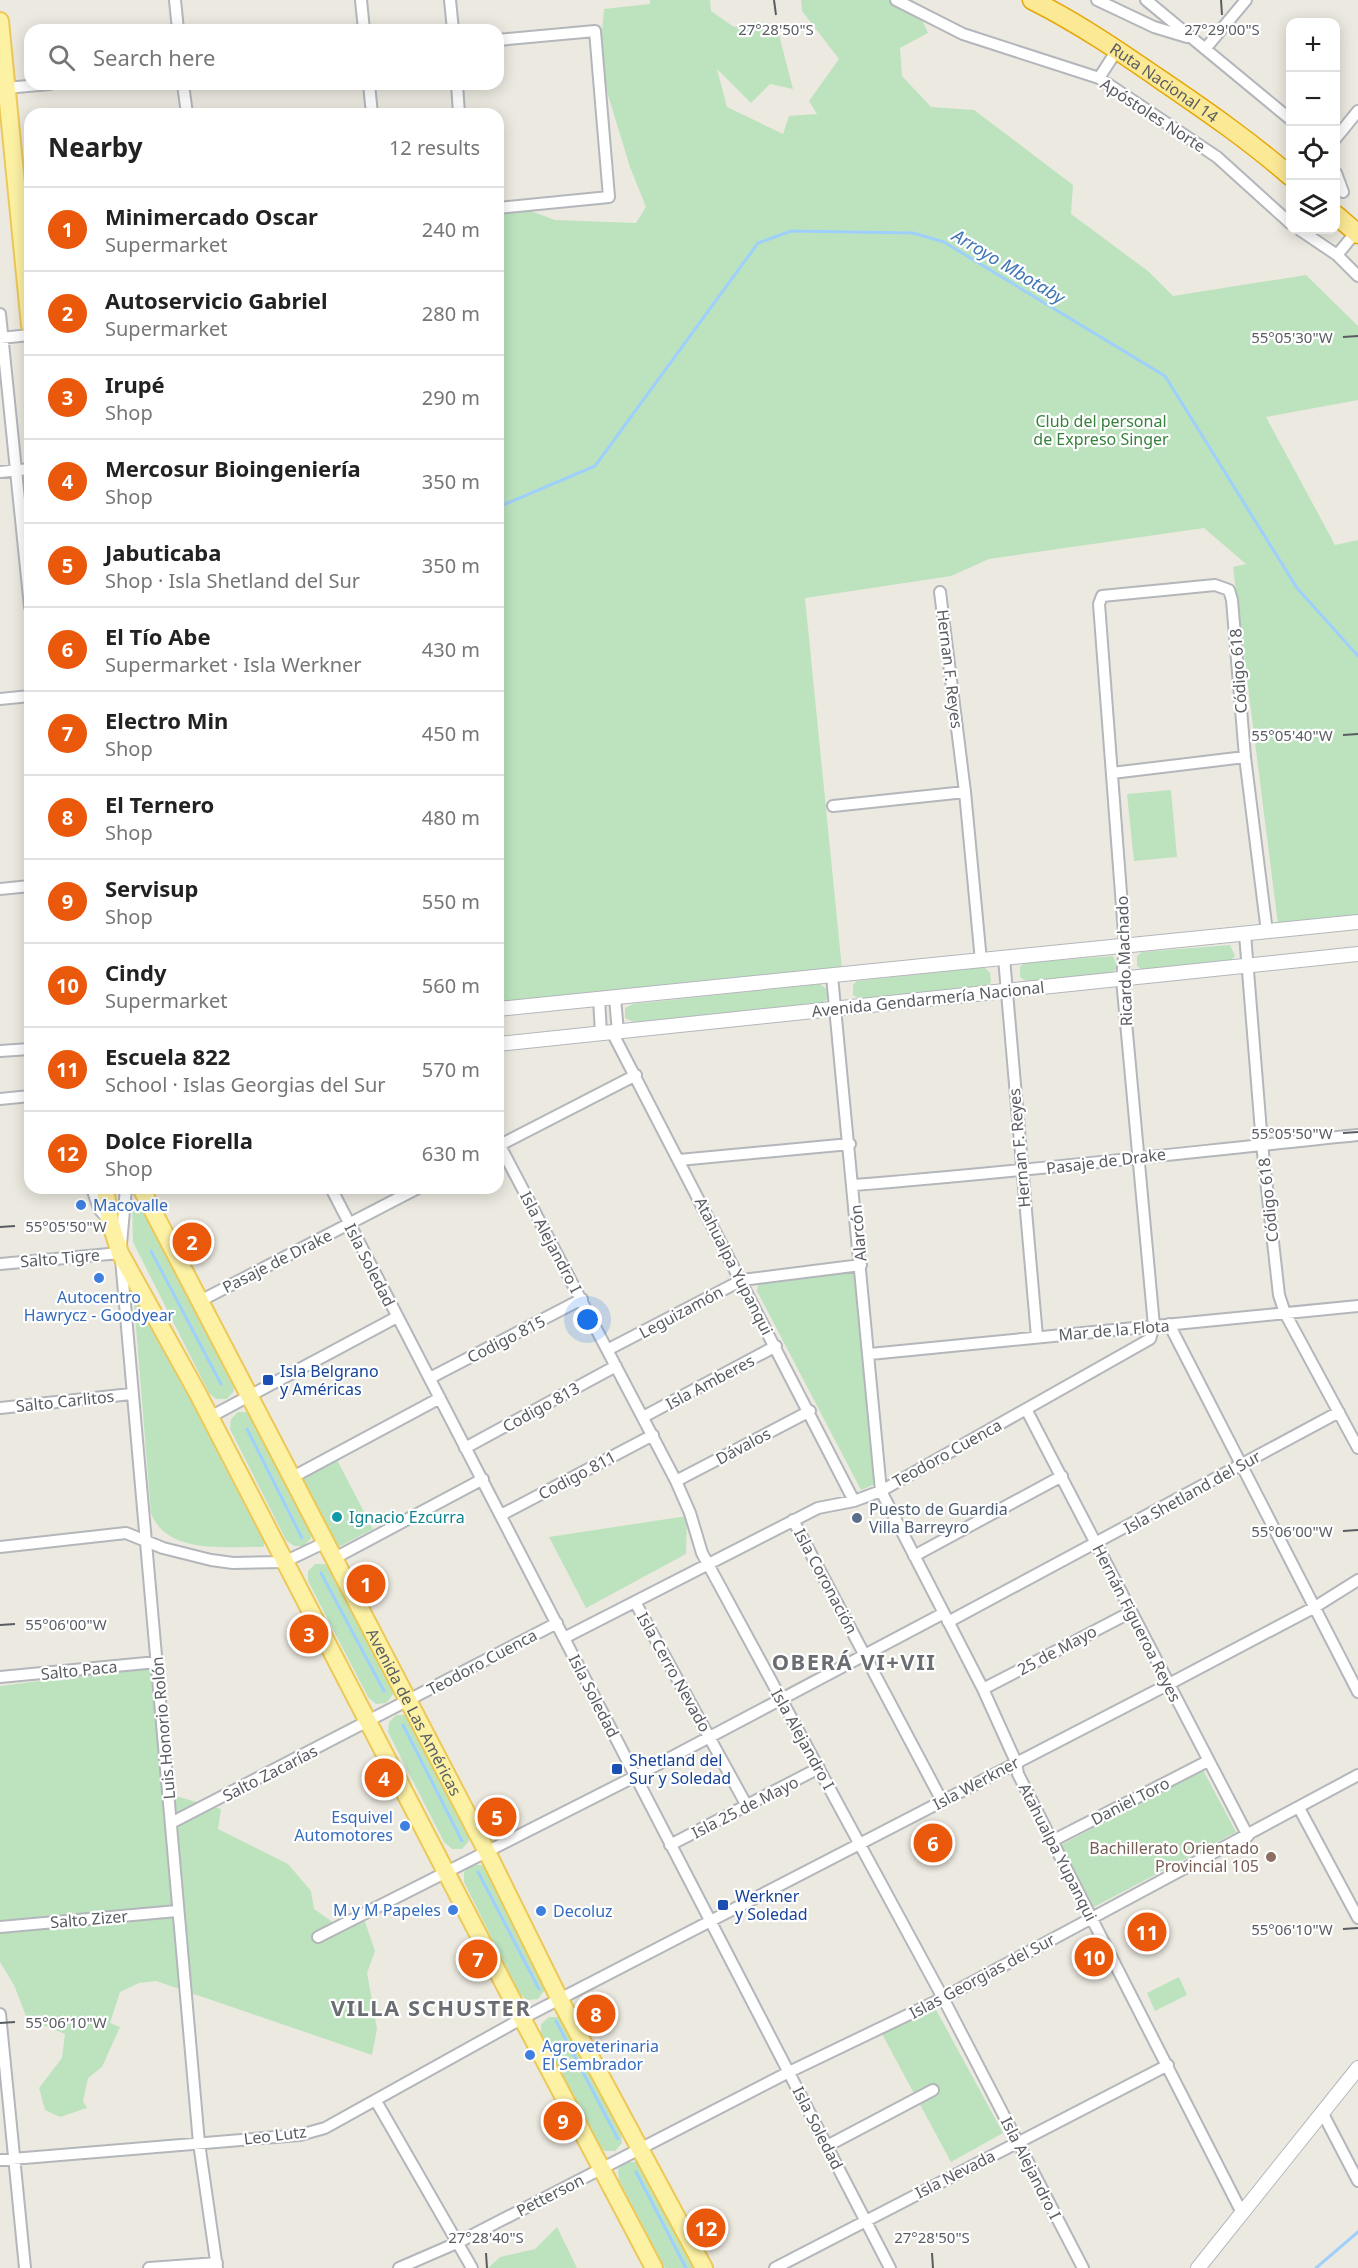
<!DOCTYPE html>
<meta charset="utf-8">
<style>
body{margin:0;font-family:"Noto Sans",sans-serif;background:#f2f2f2;color:#222}
.controls{position:absolute;right:18px;top:18px;display:grid;overflow:hidden;border-radius:12px;box-shadow:0 3px 15px #0003}
.controls button{width:54px;height:54px;display:grid;place-items:center;padding:0;border:0;border-bottom:2px solid #e0e0e0;background:#fff;color:#222;font:30px sans-serif}
.you{position:absolute;left:588px;top:1320px;width:21px;height:21px;margin:-15px;border:4px solid #fff;border-radius:50%;background:#1a73e8;box-shadow:0 0 0 9px #1a73e833}
.badge{display:grid;place-items:center;width:39px;height:39px;border-radius:50%;background:#ea580c;color:#fff;font-size:20px;font-weight:700}
.pin{position:absolute;translate:-50% -50%;border:3px solid #fff;box-shadow:0 2px 6px #0006}
.list{margin:0;padding:0;list-style:none}
h2{display:flex;justify-content:space-between;align-items:center;height:78px;margin:0;padding:0 24px;font-size:26px}
h2 small{font-size:20px;font-weight:400;color:#767676}
.list li{display:grid;grid-template-columns:39px 1fr auto;gap:18px;align-items:center;box-sizing:border-box;height:84px;padding:0 24px;border-top:2px solid #e0e0e0}
.list b{display:block;font-size:22px;white-space:nowrap}
.list p{margin:0;font-size:20px;white-space:nowrap;color:#767676}
.list em{font-size:20px;font-style:normal;color:#767676}
.icon{flex:none;width:33px;height:33px;fill:none;stroke:currentColor;stroke-width:2;stroke-linecap:round;stroke-linejoin:round}
.map{position:relative;flex:none;width:1358px;height:2268px;overflow:hidden}
.search{position:absolute;background:#fff;box-shadow:0 3px 15px #0003;left:24px;top:24px;width:480px;height:66px;display:flex;align-items:center;gap:15px;box-sizing:border-box;padding:0 21px;border-radius:18px;color:#767676;font-size:22px}
.panel{position:absolute;background:#fff;box-shadow:0 3px 15px #0003;left:24px;top:108px;width:480px;height:1086px;border-radius:18px}
.map>svg:first-child{display:block}
.green{fill:#bce3be}
.lines{fill:none;stroke-linecap:round;stroke-linejoin:round}
.stream{stroke:#9fd0fc;stroke-width:3}
.minor-casing{stroke:#b3b6bb;stroke-width:14}
.tertiary-casing{stroke:#b3b6bb;stroke-width:16}
.primary-casing{stroke:#edc858;stroke-width:20}
.trunk-casing{stroke:#e5a706;stroke-width:21}
.minor{stroke:#fff;stroke-width:10}
.tertiary{stroke:#fff;stroke-width:14}
.primary{stroke:#fdf1a4;stroke-width:16}
.trunk{stroke:#fce996;stroke-width:18}
.ticks{fill:none;stroke:#595c61;stroke-width:2}
.shop-dot{fill:#3f7fe0;stroke:#fff;stroke-width:2}
.transit-dot{fill:#1a4fb4;stroke:#fff;stroke-width:2}
.culture-dot{fill:#0f9aa8;stroke:#fff;stroke-width:2}
.service-dot{fill:#5c6f8a;stroke:#fff;stroke-width:2}
.education-dot{fill:#8d6e63;stroke:#fff;stroke-width:2}
.labels{text-anchor:middle;dominant-baseline:central;stroke-width:4.5;stroke-linejoin:round;paint-order:stroke}
.street-label{font-size:16px;fill:#595c61;stroke:#fff}
.park-label{font-size:16px;fill:#36823c;stroke:#fff}
.shop-label{font-size:16px;fill:#366cbe;stroke:#fff;text-anchor:start}
.transit-label{font-size:16px;fill:#164399;stroke:#fff;text-anchor:start}
.service-label{font-size:16px;fill:#4e5e75;stroke:#fff;text-anchor:start}
.culture-label{font-size:16px;fill:#0d838f;stroke:#fff;text-anchor:start}
.education-label{font-size:16px;fill:#785e54;stroke:#fff;text-anchor:end}
.water-label{font-size:18px;font-style:italic;fill:#4076b5;stroke:#fff}
.district-label{font-size:22px;font-weight:bold;letter-spacing:1.5px;fill:#6a6e73;stroke:#fff}
.ticks-label{font-size:15px;text-anchor:middle;fill:#595c61;stroke:#fff;stroke-width:4.5;stroke-linejoin:round;paint-order:stroke}
</style>
<div class="map">
<svg width="1358" height="2268" viewBox="0 0 1358 2268">
<rect width="100%" height="100%" fill="#ece9e0"/>
<path class="green" d="M650,0H710L711,11L734,27L757,22L778,31L793,89L770,84L751,103L717,69L727,107L783,134L789,116L817,114L809,101L839,59L802,11L801,0H913L928,33L900,48L902,76L931,107L974,110L1073,185L1071,214L1148,271L1173,296L1306,275L1358,326V400L1266,417L1335,545L1358,540V915L1278,925L1233,567L1246,564L1204,528L989,559L951,576L805,598L842,969L498,1011V199L555,220L636,223L646,207L630,167L608,95L600,58L604,9L650,4Z
M1171,790L1177,857L1134,861L1127,794Z
M1230,945L1235,956L1229,962L1143,970L1137,966V956L1142,952Z
M1113,956L1117,967L1112,973L1026,981L1020,977V967L1024,963Z
M984,967L990,973L991,982L987,987L859,999L853,995V985L857,981Z
M820,984L826,989L828,998L823,1003L634,1022L625,1018V1008L633,1004Z
M139,1199L150,1225L157,1233L233,1381L234,1391L227,1399H216L209,1393L133,1242L132,1202Z
M856,1271L877,1483L861,1490L757,1291L759,1280Z
M142,1298L266,1541L263,1547C225,1546 167,1555 151,1513L134,1302Z
M238,1412H248L255,1420L310,1528L311,1538L304,1546H294L286,1540L230,1429L231,1419Z
M337,1460L373,1529L333,1550L298,1480Z
M687,1516L686,1554L586,1608L549,1537Z
M315,1564H325L332,1572L392,1685L393,1695L386,1703L376,1704L368,1697L308,1581V1571Z
M156,1666L172,1795L221,1809L218,1829L288,1864L311,1891L314,1909L334,1923L364,1919L375,1951L367,1973L377,2029L372,2055L156,1981L139,1983L120,1992L110,2023L120,2027L102,2067L88,2078L83,2101L87,2108L60,2117L45,2110L39,2088L62,2058L65,2034L38,2023L31,2029L14,1985L0,1962V1686Z
M396,1715H406L413,1723L468,1830L469,1841L462,1849H452L444,1842L388,1732L389,1722Z
M1203,1770L1236,1832L1094,1907L1061,1845Z
M471,1865H482L488,1873L544,1981V1991L538,1999L527,2000L519,1993L464,1882V1872Z
M1179,1977L1187,1995L1155,2011L1147,1993Z
M934,2006L1003,2133L951,2162L882,2034Z
M549,2017H559L566,2025L621,2133L622,2143L615,2151H605L597,2144L541,2034V2024Z
M626,2162H636L643,2169L695,2268H665L619,2180L618,2169Z
M557,2227L577,2268H488L500,2257L535,2249Z"/>
<g class="lines">
<path class="stream" d="M498,507L595,466L758,243L791,231L913,233L944,242L1165,376L1297,588L1358,656
M151,1251L221,1384
M247,1429L302,1538
M321,1573L384,1691
M403,1725L462,1841
M478,1872L539,1989
M556,2021L618,2139
M636,2172L686,2268
M1316,2268L1358,2232"/>
<defs>
<path id="minor" d="M175,0L178,30
M361,0L364,30
M450,0L453,30
M896,0L963,34L1099,78L1217,157L1290,223
M1097,0L1154,27L1187,37
M1146,0L1290,119
M498,40L595,31L609,197L498,208
M1205,49L1246,0
M1099,78L1117,50
M183,84L187,114
M369,84L372,114
M457,84L459,114
M6,88L50,84
M1336,138L1358,111
M1336,173L1343,192
M1300,230L1337,255L1358,276
M1337,255L1356,232
M0,314L30,607
M0,338L30,335
M0,472L30,469
M940,592L965,792L981,961
M0,699L30,696
M1112,773L1245,757
M833,806L965,792
M0,889L30,886
M1245,934L1262,1144L1279,1295L1285,1313L1358,1448
M1004,958L1037,1337
M832,976L881,1491L983,1689L1016,1762L1018,1774L1241,2211
M615,998L618,1032
M599,999L601,1033
M612,1032L854,1501
M0,1051L30,1049
M0,1099L30,1096
M498,1142L676,1481L690,1513L702,1553L943,1998L1083,2268
M498,1146L636,1075
M679,1160L850,1144
M854,1185C1022,1172 1190,1152 1358,1135
M92,1188L99,1209L110,1221
M331,1188L890,2268
M121,1244L126,1188
M121,1259L199,2143L217,2268
M0,1264L120,1253
M200,1301L418,1188
M1169,1324L1358,1692
M609,1349L742,1280L861,1265
M870,1354L1358,1306
M430,1378L582,1299
M0,1408L131,1394
M1026,1409L1248,1836
M210,1417L397,1317
M643,1417L776,1346
M465,1448L616,1366
M291,1478L440,1398
M676,1481L810,1411
M501,1515L653,1435
M793,1520L942,1801
M0,1547L126,1533L163,1548L211,1560L233,1563L284,1562L324,1543
M914,1556L1062,1476
M333,1559L483,1479
M635,1602L747,1806
M948,1622L1339,1412
M564,1638L818,1508L854,1501L881,1491L1150,1339L1154,1326L1122,979L1125,946L1099,604L1102,596L1215,585L1229,590L1232,600L1245,757L1267,932
M0,1677L157,1662
M983,1689L1131,1612
M1299,1808L1358,1918
M171,1823L557,1623
M1052,1841L1208,1761
M670,1845L819,1768
M0,1927L177,1911
M318,1937L634,1777L944,1613
M0,2014L25,2268
M376,2101L472,2268
M1322,2112L1358,2181
M827,2146L933,2090
M0,2160L300,2135L325,2128L523,2018L1169,1684L1315,1607L1358,1580
M149,2268L217,2263
M399,2268L459,2242L789,2072L943,1998L1358,1775
M775,2268L1168,2065"/>
<path id="tertiary" d="M498,1009L1358,922
M498,1044L1358,954
M1198,2268L1358,2068"/>
<g id="primary">
<path d="M0,21L30,325"/>
<path d="M105,1188L110,1221L120,1253L197,1392L504,1984L654,2268"/>
<path id="s1" d="M141,1188L486,1850L560,2000L704,2268"/>
</g>
<g id="trunk">
<path id="s2" d="M1032,0C1078,23 1119,51 1161,80C1205,110 1250,141 1290,176"/>
<path d="M1336,215L1358,234"/>
</g>
</defs>
<use href="#minor" class="minor-casing"/>
<use href="#tertiary" class="tertiary-casing"/>
<use href="#primary" class="primary-casing"/>
<use href="#trunk" class="trunk-casing"/>
<use href="#minor" class="minor"/>
<use href="#tertiary" class="tertiary"/>
<use href="#primary" class="primary"/>
<use href="#trunk" class="trunk"/>
</g>
<path class="ticks" d="M774,0L776,15M1221,0L1222,15M1343,337L1358,336M1343,735L1358,734M1343,1133L1358,1132M0,1227L15,1226M1343,1531L1358,1530M0,1625L15,1624M1343,1929L1358,1928M0,2023L15,2022M486,2253L487,2268M932,2253L933,2268"/>
<g class="shop-dot">
<circle cx="81" cy="1205" r="6"/>
<circle cx="99" cy="1278" r="6"/>
<circle cx="405" cy="1826" r="6"/>
<circle cx="453" cy="1910" r="6"/>
<circle cx="541" cy="1911" r="6"/>
<circle cx="530" cy="2055" r="6"/>
</g>
<g class="transit-dot">
<rect x="262" y="1374" width="12" height="12" rx="3"/>
<rect x="611" y="1763" width="12" height="12" rx="3"/>
<rect x="717" y="1899" width="12" height="12" rx="3"/>
</g>
<circle class="culture-dot" cx="337" cy="1517" r="6"/>
<circle class="service-dot" cx="857" cy="1518" r="6"/>
<circle class="education-dot" cx="1271" cy="1857" r="6"/>
<g class="labels">
<g class="street-label">
<text stroke="none"><textPath href="#s2" startOffset="156">Ruta Nacional 14</textPath></text>
<text transform="translate(1153 115) rotate(33)">Apóstoles Norte</text>
<text transform="translate(950 669) rotate(83)">Hernan F. Reyes</text>
<text transform="translate(1238 671) rotate(-94)">Código 618</text>
<text transform="translate(1124 961) rotate(-92)">Ricardo Machado</text>
<text transform="translate(928 999) rotate(-6)">Avenida Gendarmería Nacional</text>
<text transform="translate(1019 1148) rotate(-95)">Hernan F. Reyes</text>
<text transform="translate(1106 1161) rotate(-7)">Pasaje de Drake</text>
<text transform="translate(1268 1200) rotate(-96)">Código 618</text>
<text transform="translate(858 1233) rotate(-95)">Alarcón</text>
<text transform="translate(551 1242) rotate(62)">Isla Alejandro I</text>
<text transform="translate(60 1258) rotate(-5)">Salto Tigre</text>
<text transform="translate(277 1261) rotate(-27)">Pasaje de Drake</text>
<text transform="translate(370 1265) rotate(63)">Isla Soledad</text>
<text transform="translate(734 1266) rotate(63)">Atahualpa Yupanqui</text>
<text transform="translate(681 1312) rotate(-28)">Leguizamón</text>
<text transform="translate(1114 1330) rotate(-5)">Mar de la Flota</text>
<text transform="translate(506 1339) rotate(-27)">Codigo 815</text>
<text transform="translate(710 1382) rotate(-28)">Isla Amberes</text>
<text transform="translate(65 1401) rotate(-6)">Salto Carlitos</text>
<text transform="translate(541 1407) rotate(-29)">Codigo 813</text>
<text transform="translate(743 1446) rotate(-28)">Dávalos</text>
<text transform="translate(947 1453) rotate(-29)">Teodoro Cuenca</text>
<text transform="translate(577 1475) rotate(-28)">Codigo 811</text>
<text transform="translate(1192 1492) rotate(-29)">Isla Shetland del Sur</text>
<text transform="translate(826 1581) rotate(62)">Isla Coronación</text>
<text transform="translate(1137 1623) rotate(63)">Hernán Figueroa Reyes</text>
<text transform="translate(1057 1650) rotate(-28)">25 de Mayo</text>
<text transform="translate(482 1662) rotate(-28)">Teodoro Cuenca</text>
<text transform="translate(79 1670) rotate(-6)">Salto Paca</text>
<text transform="translate(674 1672) rotate(61)">Isla Cerro Nevado</text>
<text transform="translate(594 1696) rotate(63)">Isla Soledad</text>
<text stroke="none"><textPath href="#s1" startOffset="591">Avenida de Las Américas</textPath></text>
<text transform="translate(163 1728) rotate(-95)">Luis Honorio Rolón</text>
<text transform="translate(803 1739) rotate(61)">Isla Alejandro I</text>
<text transform="translate(270 1773) rotate(-27)">Salto Zacarías</text>
<text transform="translate(976 1783) rotate(-28)">Isla Werkner</text>
<text transform="translate(1130 1801) rotate(-27)">Daniel Toro</text>
<text transform="translate(745 1807) rotate(-27)">Isla 25 de Mayo</text>
<text transform="translate(1058 1852) rotate(63)">Atahualpa Yupanqui</text>
<text transform="translate(89 1919) rotate(-5)">Salto Zizer</text>
<text transform="translate(982 1976) rotate(-28)">Islas Georgias del Sur</text>
<text transform="translate(818 2128) rotate(63)">Isla Soledad</text>
<text transform="translate(275 2135) rotate(-7)">Leo Lutz</text>
<text transform="translate(1031 2168) rotate(63)">Isla Alejandro I</text>
<text transform="translate(955 2174) rotate(-27)">Isla Nevada</text>
<text transform="translate(550 2195) rotate(-27)">Petterson</text>
</g>
<g class="park-label">
<text x="1101" y="421">Club del personal<tspan x="1101" dy="18">de Expreso Singer</tspan></text>
</g>
<g class="shop-label">
<text x="93" y="1205">Macovalle</text>
<text x="99" y="1297" text-anchor="middle">Autocentro<tspan x="99" dy="18">Hawrycz - Goodyear</tspan></text>
<text x="393" y="1817" text-anchor="end">Esquivel<tspan x="393" dy="18">Automotores</tspan></text>
<text x="441" y="1910" text-anchor="end">M y M Papeles</text>
<text x="553" y="1911">Decoluz</text>
<text x="542" y="2046">Agroveterinaria<tspan x="542" dy="18">El Sembrador</tspan></text>
</g>
<g class="transit-label">
<text x="280" y="1371">Isla Belgrano<tspan x="280" dy="18">y Américas</tspan></text>
<text x="629" y="1760">Shetland del<tspan x="629" dy="18">Sur y Soledad</tspan></text>
<text x="735" y="1896">Werkner<tspan x="735" dy="18">y Soledad</tspan></text>
</g>
<g class="service-label">
<text x="869" y="1509">Puesto de Guardia<tspan x="869" dy="18">Villa Barreyro</tspan></text>
</g>
<g class="culture-label">
<text x="349" y="1517">Ignacio Ezcurra</text>
</g>
<g class="education-label">
<text x="1259" y="1848">Bachillerato Orientado<tspan x="1259" dy="18">Provincial 105</tspan></text>
</g>
<g class="water-label">
<text transform="translate(1009 266) rotate(31)">Arroyo Mbotaby</text>
</g>
<g class="district-label">
<text x="854" y="1661">OBERÁ VI+VII</text>
<text x="431" y="2007">VILLA SCHUSTER</text>
</g>
</g>
<g class="ticks-label">
<text x="776" y="35">27°28'50"S</text>
<text x="1222" y="35">27°29'00"S</text>
<text x="1292" y="343">55°05'30"W</text>
<text x="1292" y="741">55°05'40"W</text>
<text x="1292" y="1139">55°05'50"W</text>
<text x="66" y="1232">55°05'50"W</text>
<text x="1292" y="1537">55°06'00"W</text>
<text x="66" y="1630">55°06'00"W</text>
<text x="1292" y="1935">55°06'10"W</text>
<text x="66" y="2028">55°06'10"W</text>
<text x="486" y="2243">27°28'40"S</text>
<text x="932" y="2243">27°28'50"S</text>
</g>
</svg>
<div class="controls">
<button>+</button>
<button>−</button>
<button><svg class="icon" aria-label="locate" viewBox="0 0 24 24"><circle cx="12" cy="12" r="6"/><path d="M12 2v4M12 18v4M2 12h4M18 12h4"/></svg></button>
<button><svg class="icon" aria-label="layers" viewBox="0 0 24 24"><path d="M12 4l9 5-9 5-9-5zM3 14l9 5 9-5"/></svg></button>
</div>
<div class="you"></div>
<div class="pin badge" style="left:366px;top:1584px">1</div>
<div class="pin badge" style="left:192px;top:1242px">2</div>
<div class="pin badge" style="left:309px;top:1634px">3</div>
<div class="pin badge" style="left:384px;top:1778px">4</div>
<div class="pin badge" style="left:497px;top:1817px">5</div>
<div class="pin badge" style="left:933px;top:1843px">6</div>
<div class="pin badge" style="left:478px;top:1959px">7</div>
<div class="pin badge" style="left:596px;top:2014px">8</div>
<div class="pin badge" style="left:563px;top:2121px">9</div>
<div class="pin badge" style="left:1094px;top:1957px">10</div>
<div class="pin badge" style="left:1147px;top:1932px">11</div>
<div class="pin badge" style="left:706px;top:2228px">12</div>
<div class="search"><svg class="icon" aria-label="search" viewBox="0 0 24 24"><circle cx="10" cy="10" r="6"/><path d="M15 15l6 6"/></svg>Search here</div>
<section class="panel">
<h2>Nearby<small>12 results</small></h2>
<ul class="list">
<li><span class="badge">1</span><div><b>Minimercado Oscar</b><p>Supermarket</p></div><em>240 m</em></li>
<li><span class="badge">2</span><div><b>Autoservicio Gabriel</b><p>Supermarket</p></div><em>280 m</em></li>
<li><span class="badge">3</span><div><b>Irupé</b><p>Shop</p></div><em>290 m</em></li>
<li><span class="badge">4</span><div><b>Mercosur Bioingeniería</b><p>Shop</p></div><em>350 m</em></li>
<li><span class="badge">5</span><div><b>Jabuticaba</b><p>Shop · Isla Shetland del Sur</p></div><em>350 m</em></li>
<li><span class="badge">6</span><div><b>El Tío Abe</b><p>Supermarket · Isla Werkner</p></div><em>430 m</em></li>
<li><span class="badge">7</span><div><b>Electro Min</b><p>Shop</p></div><em>450 m</em></li>
<li><span class="badge">8</span><div><b>El Ternero</b><p>Shop</p></div><em>480 m</em></li>
<li><span class="badge">9</span><div><b>Servisup</b><p>Shop</p></div><em>550 m</em></li>
<li><span class="badge">10</span><div><b>Cindy</b><p>Supermarket</p></div><em>560 m</em></li>
<li><span class="badge">11</span><div><b>Escuela 822</b><p>School · Islas Georgias del Sur</p></div><em>570 m</em></li>
<li><span class="badge">12</span><div><b>Dolce Fiorella</b><p>Shop</p></div><em>630 m</em></li>
</ul>
</section>
</div>
